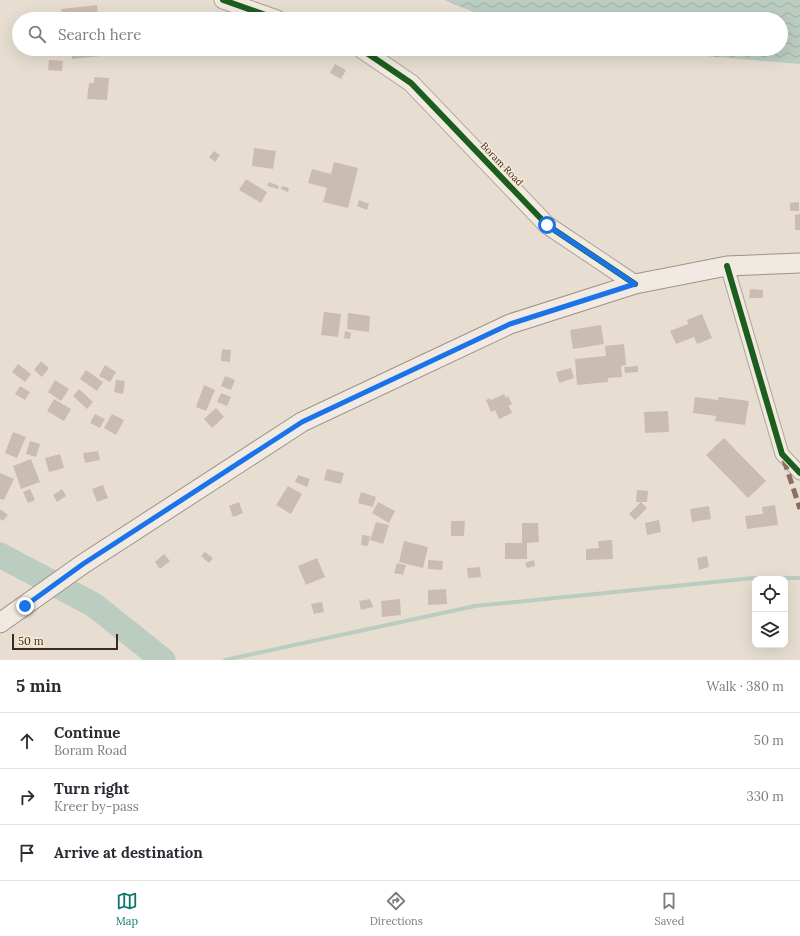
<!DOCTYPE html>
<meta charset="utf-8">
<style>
body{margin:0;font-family:Lora,serif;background:#f2f2f3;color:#2b2b33}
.controls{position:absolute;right:12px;bottom:12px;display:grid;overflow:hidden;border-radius:8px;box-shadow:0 4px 16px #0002}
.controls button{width:36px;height:36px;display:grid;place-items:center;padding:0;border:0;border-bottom:1px solid #e1e1e2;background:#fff;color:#2b2b33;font:20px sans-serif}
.scale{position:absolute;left:12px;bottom:10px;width:106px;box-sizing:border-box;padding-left:4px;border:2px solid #3d2a1f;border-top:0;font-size:11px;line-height:14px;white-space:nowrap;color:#3d2a1f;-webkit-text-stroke:3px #f7ead7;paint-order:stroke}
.stop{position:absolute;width:12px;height:12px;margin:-9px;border:3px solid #1a73e8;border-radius:50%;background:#fff}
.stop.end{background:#1a73e8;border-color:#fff;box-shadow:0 1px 4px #0008}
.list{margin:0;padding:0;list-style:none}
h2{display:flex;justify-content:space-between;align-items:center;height:52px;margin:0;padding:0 16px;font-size:17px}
h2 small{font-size:13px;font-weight:400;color:#7c7c81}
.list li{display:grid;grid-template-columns:26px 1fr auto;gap:12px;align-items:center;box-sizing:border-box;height:56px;padding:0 16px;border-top:1px solid #e1e1e2}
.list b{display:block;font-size:15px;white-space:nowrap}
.list p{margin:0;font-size:13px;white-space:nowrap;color:#7c7c81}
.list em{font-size:13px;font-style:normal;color:#7c7c81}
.icon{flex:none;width:22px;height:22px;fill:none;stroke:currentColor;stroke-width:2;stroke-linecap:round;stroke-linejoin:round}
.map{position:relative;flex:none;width:800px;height:660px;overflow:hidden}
.search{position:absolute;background:#fff;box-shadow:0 4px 16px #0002;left:12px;right:12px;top:12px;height:44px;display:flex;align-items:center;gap:10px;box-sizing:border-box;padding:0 14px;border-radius:22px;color:#7c7c81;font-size:15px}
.sheet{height:220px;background:#fff}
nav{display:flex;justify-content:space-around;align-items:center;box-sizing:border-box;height:56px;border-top:1px solid #e1e1e2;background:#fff;font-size:11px;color:#7c7c81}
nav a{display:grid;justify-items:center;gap:2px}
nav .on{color:#0f766e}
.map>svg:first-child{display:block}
.water{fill:url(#water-waves)}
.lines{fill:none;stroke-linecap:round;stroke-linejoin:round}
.stream{stroke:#bbccc0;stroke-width:4}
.river{stroke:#bbccc0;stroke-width:25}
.building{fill:#cbbcb1}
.minor-casing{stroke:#ada399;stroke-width:15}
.tertiary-casing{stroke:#ada399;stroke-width:19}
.secondary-casing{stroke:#9d9389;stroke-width:21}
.minor{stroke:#f0eae2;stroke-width:13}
.tertiary{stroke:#f0eae2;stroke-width:17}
.secondary{stroke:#f0eae2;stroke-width:19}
.quiet{stroke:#8d6e63;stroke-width:5;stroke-dasharray:10 5;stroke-linecap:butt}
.cycleway-casing{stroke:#f7ead7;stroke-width:8}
.cycleway{stroke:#1b5e20;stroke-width:6}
.route{stroke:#1a73e8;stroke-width:5}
.labels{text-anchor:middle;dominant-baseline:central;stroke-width:3;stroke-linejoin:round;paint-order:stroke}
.street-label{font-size:10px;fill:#3d2a1f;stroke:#f7ead7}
</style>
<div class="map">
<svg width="800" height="660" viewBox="0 0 800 660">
<defs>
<pattern id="water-waves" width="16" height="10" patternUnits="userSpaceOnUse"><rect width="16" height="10" fill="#bbccc0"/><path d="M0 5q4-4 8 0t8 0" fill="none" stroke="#a2afa5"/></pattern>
</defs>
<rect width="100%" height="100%" fill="#e7ded1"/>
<path class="water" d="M444,0H800V64L646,51L633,49H781V19H491Z"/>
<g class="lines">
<path class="stream" d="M225,660L475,606L754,578H800"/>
<path class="river" d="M0,555L94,605L163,660"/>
</g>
<path class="building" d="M97,5L98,19H63L61,9Z
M71,49H100L101,56L72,59Z
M49,60L63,61L62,71L48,70Z
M335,64L346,70L341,79L330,73Z
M94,77L109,78L107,100L87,99L89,83H94Z
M254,148L276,151L273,169L252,166Z
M214,151L220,155L215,162L209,157Z
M334,162L358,168L348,208L323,202L327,188L308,183L312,169L331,174Z
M246,179L267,192L261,203L239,190Z
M269,182L279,186L278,189L267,186Z
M282,186L289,188L288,192L281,189Z
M359,200L369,204L367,210L357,206Z
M799,202V211H790V203Z
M800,214V230H795V215Z
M750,289L763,290V298H749Z
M324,312L341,314L338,337L321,335Z
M348,313L370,316L369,332L347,329Z
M702,314L712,338L697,344L694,337L676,344L670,331L688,324L687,320Z
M601,325L604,344L573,349L570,330Z
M345,331L351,333L350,339L344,338Z
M624,344L626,365L621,366L622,377L608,378V382L577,385L575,359L606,356L605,346Z
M222,349L231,350L230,362L221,361Z
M41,361L49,368L42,377L34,370Z
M18,364L31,374L25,382L12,372Z
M105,365L116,372L110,382L99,376Z
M638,366V372L625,373L624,367Z
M571,368L574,378L559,383L556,372Z
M86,370L103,382L97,391L80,379Z
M225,376L235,380L231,390L221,386Z
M55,380L69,389L61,401L48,392Z
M116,380L125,381L123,394L114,392Z
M204,385L215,390L206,411L196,407Z
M20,386L30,392L25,400L15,394Z
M79,389L93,402L87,409L73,396Z
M221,393L231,397L227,406L217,402Z
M504,394L506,398L508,396L512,404L509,406L512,413L499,419L495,410L491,412L486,400L490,398L491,400Z
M695,397L718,400L719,397L749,401L745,425L715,421L716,416L693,413Z
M54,399L71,409L64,421L47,411Z
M216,408L224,417L212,428L204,419Z
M668,411L669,432L645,433L644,412Z
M95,414L105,419L100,428L90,423Z
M112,414L124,420L116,435L104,428Z
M13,432L26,437L17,458L5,453Z
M724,438L766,481L748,498L706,455Z
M30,441L40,444L36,457L26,454Z
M98,451L100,460L85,463L83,453Z
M60,454L64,468L49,472L45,458Z
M31,459L40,482L21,489L13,466Z
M327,469L344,473L341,484L324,480Z
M0,473L14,479L4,500L0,499Z
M298,475L310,479L307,487L295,482Z
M103,485L108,498L97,502L92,489Z
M288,486L302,494L291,514L276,505Z
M30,489L35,500L28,503L23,492Z
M62,489L66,496L57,502L53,495Z
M637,490L648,491L647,502H636Z
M361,492L376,497L373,507L358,503Z
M239,502L243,513L233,517L229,506Z
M378,502L395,511L389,523L372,513Z
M641,502L647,508L635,520L629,514Z
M775,505L778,525L747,529L745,516L763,514L762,507Z
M709,506L711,519L692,522L690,509Z
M0,509L8,515L3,521L0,519Z
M659,520L661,532L647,535L645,523Z
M451,521H465L464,536H451Z
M376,522L389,525L383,544L370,540Z
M522,523H538L539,542L527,543V559H505V543H522Z
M362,535L370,536L368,546L361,545Z
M612,540L613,559L586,560V549L599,548L598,541Z
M404,541L428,547L423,568L399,562Z
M205,552L213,558L209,563L201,556Z
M164,554L170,561L160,569L155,562Z
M707,556L709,567L699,570L697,558Z
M317,558L325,577L306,585L298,566Z
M428,560L443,561L442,570L428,569Z
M534,560L535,566L527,568L525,563Z
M397,563L406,565L403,575L394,573Z
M480,567L481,577L468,578L467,568Z
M446,589L447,604L428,605V590Z
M370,599L373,607L361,610L359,601Z
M400,599L401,615L382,617L381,601Z
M322,602L324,612L314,614L311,604Z"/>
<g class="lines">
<defs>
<path id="minor" d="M727,266L782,454L800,473"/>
<path id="tertiary" d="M223,0L277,19
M361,49L411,83L547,225L635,284"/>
<path id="secondary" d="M0,623L83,564L302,422L510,324L635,284L727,266L800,263"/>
</defs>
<use href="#minor" class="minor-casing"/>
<use href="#tertiary" class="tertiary-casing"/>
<use href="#secondary" class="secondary-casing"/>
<use href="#minor" class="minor"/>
<use href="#tertiary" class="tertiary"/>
<use href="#secondary" class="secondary"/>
<path class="quiet" d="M784,460L800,509"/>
<defs>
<path id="cycleway" d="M223,0L277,19
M361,49L411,83L547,225L635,284
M727,266L782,454L800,473"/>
</defs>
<use href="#cycleway" class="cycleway-casing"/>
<use href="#cycleway" class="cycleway"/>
</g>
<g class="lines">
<path class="route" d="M25,606L83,564L302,422L510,324L635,284L547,225"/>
</g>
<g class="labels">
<g class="street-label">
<text transform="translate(502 164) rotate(46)">Boram Road</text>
</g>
</g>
</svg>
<div class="controls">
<button><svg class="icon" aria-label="locate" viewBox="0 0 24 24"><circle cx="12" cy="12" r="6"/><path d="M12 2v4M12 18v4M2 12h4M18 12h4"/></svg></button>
<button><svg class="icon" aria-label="layers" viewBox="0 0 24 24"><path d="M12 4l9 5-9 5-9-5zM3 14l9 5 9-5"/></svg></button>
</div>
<div class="scale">50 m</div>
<div class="stop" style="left:547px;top:225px"></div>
<div class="stop end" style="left:25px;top:606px"></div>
<div class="search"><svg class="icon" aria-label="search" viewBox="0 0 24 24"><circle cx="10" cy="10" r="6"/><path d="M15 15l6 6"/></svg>Search here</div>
</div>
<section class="sheet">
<h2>5 min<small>Walk · 380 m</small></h2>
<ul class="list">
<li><svg class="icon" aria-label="ahead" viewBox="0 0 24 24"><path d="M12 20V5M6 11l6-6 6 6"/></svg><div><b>Continue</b><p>Boram Road</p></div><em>50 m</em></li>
<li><svg class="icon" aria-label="right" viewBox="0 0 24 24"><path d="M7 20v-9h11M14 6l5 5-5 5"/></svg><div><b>Turn right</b><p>Kreer by-pass</p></div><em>330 m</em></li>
<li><svg class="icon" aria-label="arrive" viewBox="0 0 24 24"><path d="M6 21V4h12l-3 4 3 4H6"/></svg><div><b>Arrive at destination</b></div></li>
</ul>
</section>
<nav>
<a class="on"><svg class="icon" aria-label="map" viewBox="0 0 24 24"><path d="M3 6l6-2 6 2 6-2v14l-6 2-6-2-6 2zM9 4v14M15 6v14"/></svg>Map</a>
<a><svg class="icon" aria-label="directions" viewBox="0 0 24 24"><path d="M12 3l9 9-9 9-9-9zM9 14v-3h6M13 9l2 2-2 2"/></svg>Directions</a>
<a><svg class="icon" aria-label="saved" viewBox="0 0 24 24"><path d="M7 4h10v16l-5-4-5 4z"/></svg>Saved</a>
</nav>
